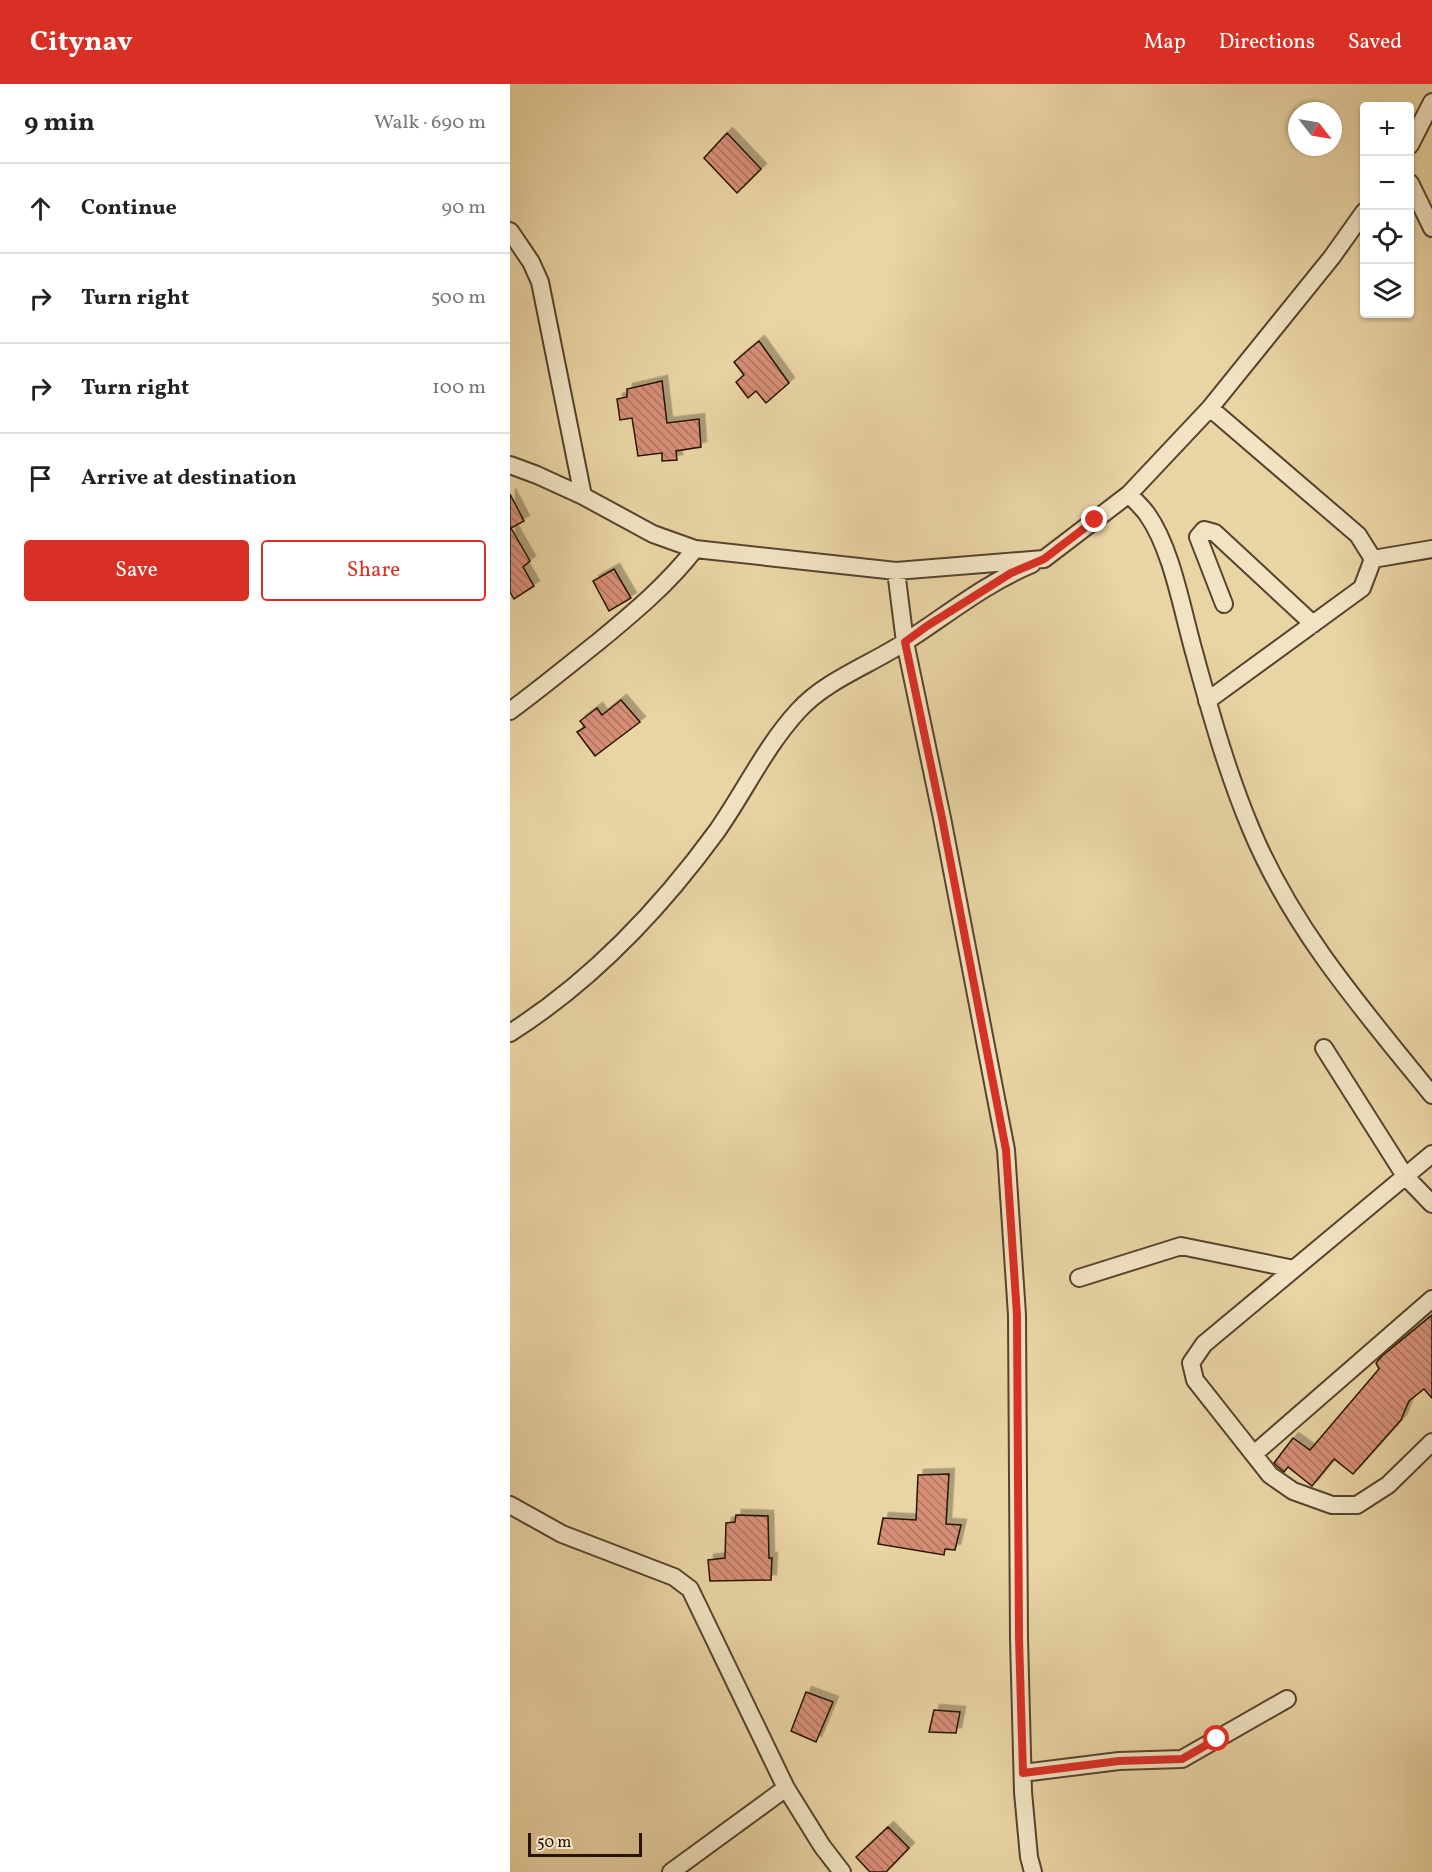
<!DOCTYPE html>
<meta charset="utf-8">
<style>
body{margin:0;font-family:Vollkorn,serif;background:#f6f6f6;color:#222}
.controls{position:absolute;right:18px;top:18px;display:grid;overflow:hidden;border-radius:6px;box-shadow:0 2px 4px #0004}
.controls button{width:54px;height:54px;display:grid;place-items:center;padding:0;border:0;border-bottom:2px solid #e0e0e0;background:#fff;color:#222;font:30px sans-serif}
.compass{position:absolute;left:778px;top:18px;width:54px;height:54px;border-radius:50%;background:#fff;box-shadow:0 2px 4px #0004;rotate:121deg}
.scale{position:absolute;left:18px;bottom:15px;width:114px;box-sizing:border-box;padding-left:6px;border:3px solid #261306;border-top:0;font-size:16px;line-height:21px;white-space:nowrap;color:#261306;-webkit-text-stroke:4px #f1e3c3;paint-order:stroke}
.stop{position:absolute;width:18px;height:18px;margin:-14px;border:4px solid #d93025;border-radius:50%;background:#fff}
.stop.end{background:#d93025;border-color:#fff;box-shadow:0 2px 6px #0008}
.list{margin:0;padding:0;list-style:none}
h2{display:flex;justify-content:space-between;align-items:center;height:78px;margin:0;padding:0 24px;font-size:26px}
h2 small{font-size:20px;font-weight:400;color:#767676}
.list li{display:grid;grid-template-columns:39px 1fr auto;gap:18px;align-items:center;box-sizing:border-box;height:90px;padding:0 24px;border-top:2px solid #e0e0e0}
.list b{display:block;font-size:22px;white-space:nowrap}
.list em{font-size:20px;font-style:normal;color:#767676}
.actions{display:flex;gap:12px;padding:18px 24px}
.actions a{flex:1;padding:14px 0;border:2px solid #d93025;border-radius:6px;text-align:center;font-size:21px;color:#d93025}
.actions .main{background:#d93025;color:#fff}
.icon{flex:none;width:33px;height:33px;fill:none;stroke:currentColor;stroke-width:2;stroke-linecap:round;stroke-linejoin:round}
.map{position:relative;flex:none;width:922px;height:1788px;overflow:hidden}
header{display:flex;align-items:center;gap:36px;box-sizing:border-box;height:84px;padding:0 30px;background:#d93025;color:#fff}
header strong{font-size:28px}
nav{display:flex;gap:33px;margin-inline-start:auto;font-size:21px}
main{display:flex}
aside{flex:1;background:#fff}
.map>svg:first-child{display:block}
.building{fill:url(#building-back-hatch);stroke:#261306;stroke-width:1.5;filter:url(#shadow)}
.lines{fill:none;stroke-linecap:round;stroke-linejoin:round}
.minor-casing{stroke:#57432d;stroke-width:20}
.minor{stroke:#f1e3c3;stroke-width:16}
.route{stroke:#d93025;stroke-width:8}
</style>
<header>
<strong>Citynav</strong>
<nav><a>Map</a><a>Directions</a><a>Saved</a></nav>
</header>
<main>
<aside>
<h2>9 min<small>Walk · 690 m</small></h2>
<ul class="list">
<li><svg class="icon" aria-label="ahead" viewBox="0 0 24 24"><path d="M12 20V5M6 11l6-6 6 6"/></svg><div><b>Continue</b></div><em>90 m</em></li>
<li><svg class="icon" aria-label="right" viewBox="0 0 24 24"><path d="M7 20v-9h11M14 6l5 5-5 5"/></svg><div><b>Turn right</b></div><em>500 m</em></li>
<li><svg class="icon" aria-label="right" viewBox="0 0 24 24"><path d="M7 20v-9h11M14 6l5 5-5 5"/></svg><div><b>Turn right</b></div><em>100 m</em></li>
<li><svg class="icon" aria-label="arrive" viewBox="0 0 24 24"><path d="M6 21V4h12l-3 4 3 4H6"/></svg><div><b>Arrive at destination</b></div></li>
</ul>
<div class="actions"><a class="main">Save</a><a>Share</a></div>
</aside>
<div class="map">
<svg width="922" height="1788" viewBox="0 0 922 1788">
<defs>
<pattern id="building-back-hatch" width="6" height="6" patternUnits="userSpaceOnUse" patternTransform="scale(1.5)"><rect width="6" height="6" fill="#d68e77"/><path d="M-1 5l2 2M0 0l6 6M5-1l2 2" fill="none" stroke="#ad7360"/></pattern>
<filter id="shadow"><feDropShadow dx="5.5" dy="-5.5" stdDeviation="0" flood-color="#0004"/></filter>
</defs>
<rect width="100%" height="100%" fill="#e9d4a3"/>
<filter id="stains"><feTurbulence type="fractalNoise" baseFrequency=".00333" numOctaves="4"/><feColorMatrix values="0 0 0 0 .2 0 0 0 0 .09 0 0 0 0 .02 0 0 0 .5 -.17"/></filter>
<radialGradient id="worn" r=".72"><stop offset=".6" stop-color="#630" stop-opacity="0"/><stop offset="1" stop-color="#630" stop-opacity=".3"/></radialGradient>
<path class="building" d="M217,49L251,85L227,109L194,74Z
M249,257L279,299L256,319L246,307L238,314L226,298L234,291L224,278Z
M152,297L157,339L189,335L191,363L166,367L167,376L152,377V369L128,372L122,334L110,336L107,315L117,313V305Z
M0,410L14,437L1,444L20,477L13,483L24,502L4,515L0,508Z
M104,485L121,514L99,527L83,497Z
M111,616L130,638L85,672L67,648L75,643L70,637L87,624L92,631Z
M922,1231V1314L914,1305L899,1317L891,1336L843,1390L824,1375L802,1402L778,1383L774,1388L767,1382L764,1379L783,1354L800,1366L869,1285L866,1279L872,1272Z
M439,1390L436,1440L451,1441L445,1466L435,1465L434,1471L368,1460L373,1434L406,1436L408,1391Z
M226,1431L258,1432L259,1474H262L261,1496L200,1497L198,1476L215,1474L216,1439L225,1438Z
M296,1608L323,1618L306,1658L281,1647Z
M424,1626L450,1628L446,1649L419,1648Z
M378,1743L399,1764L376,1788H360L346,1773Z"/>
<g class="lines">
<defs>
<path id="minor" d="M900,61L922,18
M900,99L922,144
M0,147L21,178L30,198L73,412
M0,381L27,391L73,412L143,450L185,465L386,487L534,475L619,410L700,324L822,173L854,128
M619,410C625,417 632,423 637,430C662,465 672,526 684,568C700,627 717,688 741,745C783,846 854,927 922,1011
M863,475L922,465
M386,487L395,558L432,734L496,1066L507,1231L509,1554L513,1708L519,1773L523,1788
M714,520L688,453L694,446L705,449L803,540
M697,617L852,504L863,475L848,451L700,324
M0,627C30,605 59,581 88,558C123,529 157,501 185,465
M0,949C82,897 150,825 207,747C235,707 255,663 288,627C316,596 360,581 395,558C437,531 476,499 522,480
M814,964L895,1092L922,1120
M922,1070L694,1260L681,1279L685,1296L760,1391L783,1407L822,1421H847L878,1401L922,1358
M569,1194L671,1162L784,1185
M744,1370L922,1215
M0,1421L52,1450L164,1493L180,1505L276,1704L312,1762L332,1788
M513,1689L609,1677L672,1675L777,1615
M161,1788L276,1704"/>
</defs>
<use href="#minor" class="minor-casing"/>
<use href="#minor" class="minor"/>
</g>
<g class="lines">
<path class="route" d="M585,436L534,475L501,489L417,542L395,558L432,734L496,1066L507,1231L509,1554L513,1689L609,1677L672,1675L707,1655"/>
</g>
<rect width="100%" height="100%" filter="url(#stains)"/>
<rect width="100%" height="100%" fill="url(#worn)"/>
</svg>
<div class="controls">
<button>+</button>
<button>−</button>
<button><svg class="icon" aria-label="locate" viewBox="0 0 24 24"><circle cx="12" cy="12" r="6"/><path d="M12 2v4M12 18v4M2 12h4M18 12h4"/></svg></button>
<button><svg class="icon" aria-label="layers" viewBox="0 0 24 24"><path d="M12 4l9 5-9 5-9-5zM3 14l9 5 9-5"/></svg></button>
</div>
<svg class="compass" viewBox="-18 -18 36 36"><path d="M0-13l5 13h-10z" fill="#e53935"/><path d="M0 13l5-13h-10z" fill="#767676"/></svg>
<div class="scale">50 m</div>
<div class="stop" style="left:707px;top:1655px"></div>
<div class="stop end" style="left:585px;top:436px"></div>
</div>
</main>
